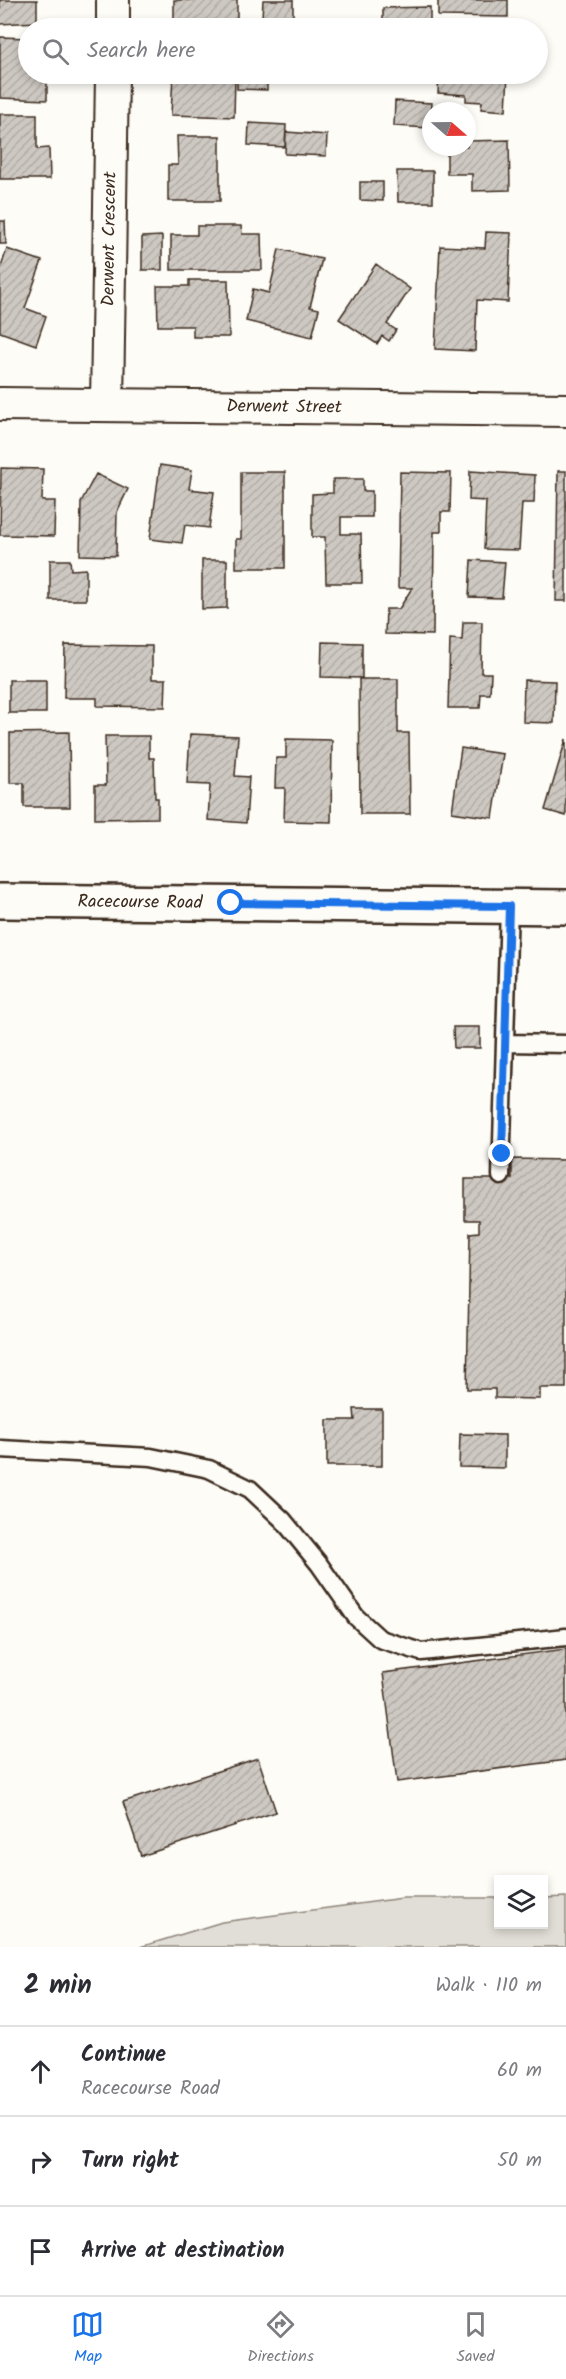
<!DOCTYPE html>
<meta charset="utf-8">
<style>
body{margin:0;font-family:Kalam,sans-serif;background:#f2f2f3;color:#2b2b33}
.controls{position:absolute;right:18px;bottom:18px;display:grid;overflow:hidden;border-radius:0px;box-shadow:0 3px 9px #0003}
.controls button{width:54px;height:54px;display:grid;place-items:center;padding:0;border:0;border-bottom:2px solid #e1e1e2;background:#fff;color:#2b2b33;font:30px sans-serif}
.compass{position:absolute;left:422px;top:102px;width:54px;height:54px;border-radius:50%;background:#fff;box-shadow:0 3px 9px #0003;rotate:110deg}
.stop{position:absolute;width:18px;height:18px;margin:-14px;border:4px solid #1a73e8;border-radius:50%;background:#fff}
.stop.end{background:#1a73e8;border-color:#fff;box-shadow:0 2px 6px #0008}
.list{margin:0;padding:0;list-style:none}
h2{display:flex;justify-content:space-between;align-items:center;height:78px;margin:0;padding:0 24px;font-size:26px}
h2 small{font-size:20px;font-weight:400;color:#7c7c81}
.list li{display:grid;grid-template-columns:39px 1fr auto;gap:18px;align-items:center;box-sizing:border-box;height:90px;padding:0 24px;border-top:2px solid #e1e1e2}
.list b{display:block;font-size:22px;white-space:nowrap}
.list p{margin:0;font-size:20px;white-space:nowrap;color:#7c7c81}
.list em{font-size:20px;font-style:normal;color:#7c7c81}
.icon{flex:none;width:33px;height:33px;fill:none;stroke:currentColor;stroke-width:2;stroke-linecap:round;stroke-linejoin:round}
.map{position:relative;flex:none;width:566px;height:1947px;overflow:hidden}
.search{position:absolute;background:#fff;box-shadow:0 3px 9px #0003;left:18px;right:18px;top:18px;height:66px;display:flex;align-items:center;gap:15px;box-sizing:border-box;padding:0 21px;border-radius:33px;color:#7c7c81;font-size:22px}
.sheet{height:348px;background:#fff}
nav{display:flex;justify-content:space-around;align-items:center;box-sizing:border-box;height:84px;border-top:2px solid #e1e1e2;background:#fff;font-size:16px;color:#7c7c81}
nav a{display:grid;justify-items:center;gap:3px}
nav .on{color:#1a73e8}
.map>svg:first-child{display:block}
.garden{fill:#e1ded7;stroke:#8e847a;stroke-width:1.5}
.building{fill:url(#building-hatch);stroke:#3b2a1e;stroke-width:1.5}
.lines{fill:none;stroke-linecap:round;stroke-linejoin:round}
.lane-casing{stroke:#3b2a1e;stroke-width:21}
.street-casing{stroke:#3b2a1e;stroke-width:36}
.secondary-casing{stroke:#3b2a1e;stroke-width:38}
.lane{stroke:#fdfcf7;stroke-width:16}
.street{stroke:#fdfcf7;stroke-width:32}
.secondary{stroke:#fdfcf7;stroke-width:33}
.route{stroke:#1a73e8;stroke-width:8}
.labels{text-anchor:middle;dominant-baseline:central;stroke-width:4.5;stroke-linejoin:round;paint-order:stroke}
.street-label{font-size:18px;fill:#3b2a1e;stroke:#fdfcf7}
</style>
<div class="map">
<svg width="566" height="1947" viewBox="0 0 566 1947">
<defs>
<pattern id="building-hatch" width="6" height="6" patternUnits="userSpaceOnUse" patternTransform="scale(1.5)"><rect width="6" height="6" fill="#cdc8c2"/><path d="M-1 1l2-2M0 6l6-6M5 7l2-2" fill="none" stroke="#b1aca6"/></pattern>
</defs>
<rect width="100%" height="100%" fill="#fdfcf7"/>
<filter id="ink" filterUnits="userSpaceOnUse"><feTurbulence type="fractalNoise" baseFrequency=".0167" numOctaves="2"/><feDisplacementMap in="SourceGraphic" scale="12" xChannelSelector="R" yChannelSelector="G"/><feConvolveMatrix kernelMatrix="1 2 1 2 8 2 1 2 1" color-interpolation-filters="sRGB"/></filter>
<g filter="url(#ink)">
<path class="garden" d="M566,1897V1947H140L222,1922L403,1898H498V1924H544V1898Z"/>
<path class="building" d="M0,0H37V22L0,24Z
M174,0H237V28H174Z
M263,0H293V18H262Z
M438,0H508V17L438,16Z
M430,7V28H383V8Z
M0,37L28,38V74H47V100L0,98Z
M173,74L235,76L234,117L171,115Z
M237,74H267V90L237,89Z
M439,74H508L506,111L481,109L482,102L466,101V95L438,93Z
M395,101L432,103L430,128L394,126Z
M0,114H37V149L49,148L50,179H0Z
M249,123L286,125L285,147L248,145Z
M286,132L327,135L326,156L285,154Z
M177,136H220V201H168V165H178Z
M509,140L510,190L472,191V174H447V147H467V141Z
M397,171H433V202H398Z
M360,182H383V201L360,200Z
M0,221H5L6,244H0Z
M197,226H241L242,234H261L262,270H171V235H197Z
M486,232L511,233L508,302L477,300L475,351L435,349L440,246L485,248Z
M162,236V270H142V237Z
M7,249L42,261L25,308L46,316L36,345L0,332V270Z
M279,249L322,259L310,307L319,309L312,337L246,321L253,289L269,293Z
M376,264L410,289L387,324L396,330L389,341L382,336L377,344L339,319Z
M189,280H228L229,337H193V326H158L157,286H189Z
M160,465L192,470L189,489L214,492L209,528L185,525L182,543L150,539Z
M1,468L43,469L42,501H55L54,536L0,535Z
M470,471L535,475L534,503H522L519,550L484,549L486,501L469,500Z
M558,471H566V601H556Z
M241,472H285V568H236V539H241Z
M400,472L451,473L450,512H441V532H434L433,635L385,634L386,609H399L412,588H398Z
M96,474L128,489L117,512L116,556L80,555L81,502Z
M333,479H363V491H372V517H341V534H361L362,583H326L325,537H312V494L333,493Z
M50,560H70L71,570L86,569V600H50Z
M202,560H227V608L202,609Z
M471,560L505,562L502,598L469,597Z
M463,622H482L481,673H491L490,694H481L480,708H448L450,639L462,640Z
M322,642L362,643V678L321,677Z
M65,645L152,646V679H166L165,707L97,706V698H64Z
M359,679H398V733H409L410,814H360Z
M9,680H46V713H9Z
M524,680L555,681L554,723L523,722Z
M69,732L70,807H24V783H10V733Z
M190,734L238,736L235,776L249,777L246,823L208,820L210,785L187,784Z
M105,736H149V758H154L155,798H158V818L95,819V785H106Z
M286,739L332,740L331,822L284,821L285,788H275L276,758H286Z
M566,739V816L545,810Z
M461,748L503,754L493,818L452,812Z
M453,1027H480V1048H454Z
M512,1159L566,1160V1388H540V1399L495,1398V1389H467L470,1233L479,1232V1220H465V1179H512Z
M354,1409H382V1466H327V1420H355Z
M460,1434L505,1435V1468L459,1467Z
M566,1649V1760L397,1782L383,1673Z
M258,1758L276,1812L141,1856L123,1802Z"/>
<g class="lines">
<defs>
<path id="lane" d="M505,1043L566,1044
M501,1176L509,906
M0,1449L151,1457L209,1469L250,1489L283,1520L319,1564L356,1617L380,1639L421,1652L566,1637"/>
<g id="street">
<path d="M113,28V0"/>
<path id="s1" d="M0,404L566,410"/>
<path id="s2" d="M107,405L112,74"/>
</g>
<g id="secondary">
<path id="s3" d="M0,901L566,907"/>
</g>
</defs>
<use href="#lane" class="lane-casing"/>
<use href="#street" class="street-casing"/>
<use href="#secondary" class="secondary-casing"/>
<use href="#lane" class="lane"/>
<use href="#street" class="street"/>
<use href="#secondary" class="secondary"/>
</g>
</g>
<g class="lines" filter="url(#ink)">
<path class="route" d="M231,903L509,906L502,1154"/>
</g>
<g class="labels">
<g class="street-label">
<text stroke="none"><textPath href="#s2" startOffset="166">Derwent Crescent</textPath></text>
<text stroke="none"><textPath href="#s1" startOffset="284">Derwent Street</textPath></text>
<text stroke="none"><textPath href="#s3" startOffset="140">Racecourse Road</textPath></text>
</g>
</g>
</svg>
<div class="controls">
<button><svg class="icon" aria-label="layers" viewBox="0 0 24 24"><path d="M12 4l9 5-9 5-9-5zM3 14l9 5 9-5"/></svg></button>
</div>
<svg class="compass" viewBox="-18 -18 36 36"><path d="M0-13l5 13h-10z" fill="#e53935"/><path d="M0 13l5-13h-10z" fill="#7c7c81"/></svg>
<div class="stop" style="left:231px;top:903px"></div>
<div class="stop end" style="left:502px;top:1154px"></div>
<div class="search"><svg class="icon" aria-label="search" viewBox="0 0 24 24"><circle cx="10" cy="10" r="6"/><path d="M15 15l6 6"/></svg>Search here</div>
</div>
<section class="sheet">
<h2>2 min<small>Walk · 110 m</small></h2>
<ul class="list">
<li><svg class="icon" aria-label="ahead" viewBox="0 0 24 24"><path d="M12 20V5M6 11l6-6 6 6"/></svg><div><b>Continue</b><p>Racecourse Road</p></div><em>60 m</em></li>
<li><svg class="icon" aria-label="right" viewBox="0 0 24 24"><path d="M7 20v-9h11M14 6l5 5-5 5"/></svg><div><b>Turn right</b></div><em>50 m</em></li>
<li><svg class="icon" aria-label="arrive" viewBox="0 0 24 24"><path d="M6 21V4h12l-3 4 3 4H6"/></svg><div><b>Arrive at destination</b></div></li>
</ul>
</section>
<nav>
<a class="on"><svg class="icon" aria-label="map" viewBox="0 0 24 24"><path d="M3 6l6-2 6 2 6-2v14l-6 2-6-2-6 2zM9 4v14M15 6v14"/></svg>Map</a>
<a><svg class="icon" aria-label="directions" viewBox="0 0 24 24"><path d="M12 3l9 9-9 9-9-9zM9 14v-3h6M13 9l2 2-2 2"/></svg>Directions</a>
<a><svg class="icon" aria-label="saved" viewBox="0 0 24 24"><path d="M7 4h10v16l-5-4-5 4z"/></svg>Saved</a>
</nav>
